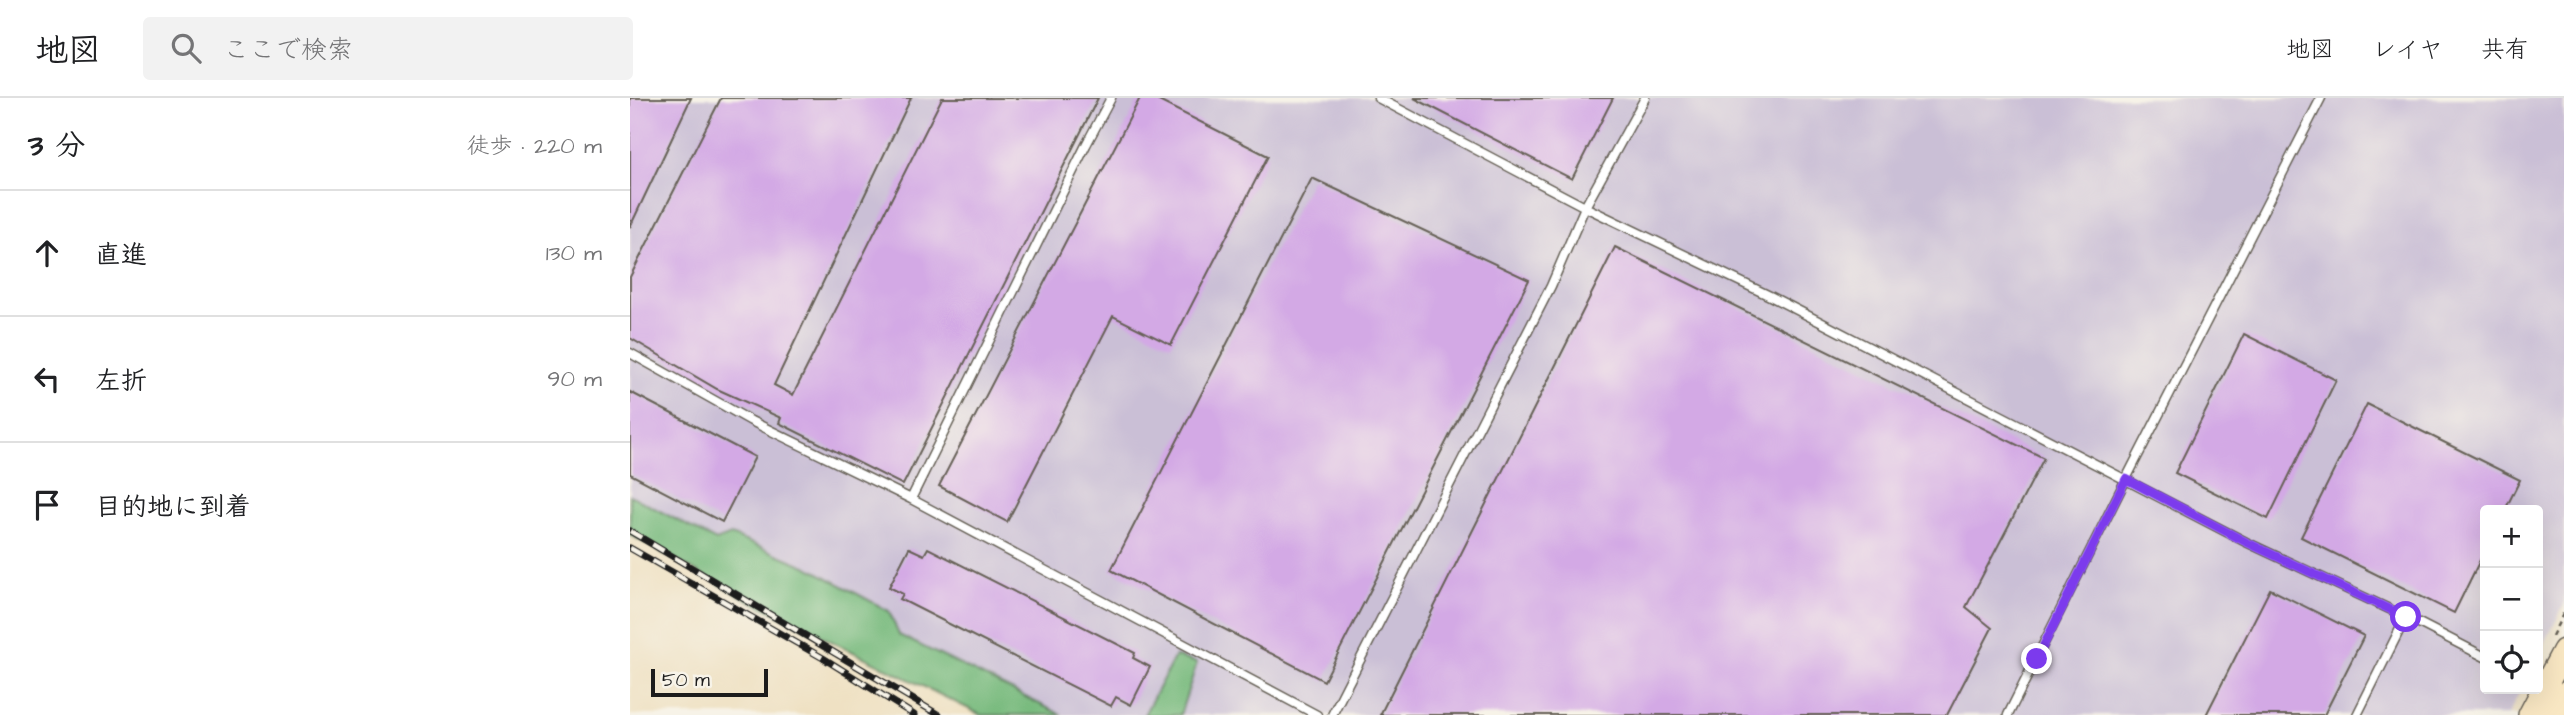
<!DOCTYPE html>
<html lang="ja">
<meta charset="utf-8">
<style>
body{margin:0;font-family:"Architects Daughter","Klee One",sans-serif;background:#f2f2f2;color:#202124}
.controls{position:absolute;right:21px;bottom:21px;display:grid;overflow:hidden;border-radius:7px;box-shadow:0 7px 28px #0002}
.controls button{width:63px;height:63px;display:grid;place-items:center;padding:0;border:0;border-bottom:2px solid #e0e0e0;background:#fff;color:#202124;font:35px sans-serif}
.scale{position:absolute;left:21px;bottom:18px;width:117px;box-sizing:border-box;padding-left:7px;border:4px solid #1c1c1c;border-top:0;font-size:19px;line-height:24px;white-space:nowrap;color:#1c1c1c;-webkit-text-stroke:5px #f7f3e8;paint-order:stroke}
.stop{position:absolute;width:21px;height:21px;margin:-16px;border:5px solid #7c3aed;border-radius:50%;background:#fff}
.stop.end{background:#7c3aed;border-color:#fff;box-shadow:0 2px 7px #0008}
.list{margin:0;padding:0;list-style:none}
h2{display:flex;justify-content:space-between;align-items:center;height:91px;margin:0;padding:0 28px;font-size:30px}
h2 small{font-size:23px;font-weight:400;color:#757577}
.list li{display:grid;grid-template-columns:46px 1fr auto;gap:21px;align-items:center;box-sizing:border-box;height:126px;padding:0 28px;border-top:2px solid #e0e0e0}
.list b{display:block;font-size:26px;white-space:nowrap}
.list em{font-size:23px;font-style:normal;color:#757577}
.icon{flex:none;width:38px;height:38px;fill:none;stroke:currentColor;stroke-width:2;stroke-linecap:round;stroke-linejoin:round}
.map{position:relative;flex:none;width:1934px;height:617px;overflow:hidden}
header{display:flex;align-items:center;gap:42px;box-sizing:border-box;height:98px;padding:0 35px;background:#fff;border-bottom:2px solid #e0e0e0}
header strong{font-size:33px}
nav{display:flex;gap:38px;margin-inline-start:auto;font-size:24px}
.search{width:490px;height:63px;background:#f2f2f2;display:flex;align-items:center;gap:18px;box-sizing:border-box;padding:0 24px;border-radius:7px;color:#757577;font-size:26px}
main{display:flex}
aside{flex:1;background:#fff}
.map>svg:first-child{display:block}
.industrial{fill:#cabfd6}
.forest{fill:#77ba7d;stroke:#4a6b4c;stroke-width:2}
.building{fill:#d3a9e5}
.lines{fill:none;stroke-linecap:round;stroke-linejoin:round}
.service-casing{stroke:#666156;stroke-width:11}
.secondary-casing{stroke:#666156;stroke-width:26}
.path{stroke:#666156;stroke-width:2.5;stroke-dasharray:5 5;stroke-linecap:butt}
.service{stroke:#fff;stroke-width:8}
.secondary{stroke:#f9e7c3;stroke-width:23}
.rail-casing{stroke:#1c1c1c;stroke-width:7}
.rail{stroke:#f7f3e8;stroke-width:4.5;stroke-dasharray:13;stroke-linecap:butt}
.route{stroke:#7c3aed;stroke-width:9}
</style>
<header>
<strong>地図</strong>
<div class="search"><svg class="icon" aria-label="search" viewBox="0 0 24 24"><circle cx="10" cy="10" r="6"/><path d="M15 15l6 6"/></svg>ここで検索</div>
<nav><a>地図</a><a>レイヤ</a><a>共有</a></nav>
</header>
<main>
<aside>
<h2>3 分<small>徒歩 · 220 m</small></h2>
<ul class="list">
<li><svg class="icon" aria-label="ahead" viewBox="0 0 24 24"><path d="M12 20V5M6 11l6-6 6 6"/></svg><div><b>直進</b></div><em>130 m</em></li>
<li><svg class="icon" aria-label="left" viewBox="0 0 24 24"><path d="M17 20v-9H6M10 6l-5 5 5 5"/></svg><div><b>左折</b></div><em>90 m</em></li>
<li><svg class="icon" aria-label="arrive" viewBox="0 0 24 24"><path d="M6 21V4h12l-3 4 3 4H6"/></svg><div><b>目的地に到着</b></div></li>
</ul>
</aside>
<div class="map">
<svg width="1934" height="617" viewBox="0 0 1934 617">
<rect width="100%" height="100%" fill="#f7f3e8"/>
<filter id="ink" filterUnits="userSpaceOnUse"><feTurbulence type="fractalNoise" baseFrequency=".0143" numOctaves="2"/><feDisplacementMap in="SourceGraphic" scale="14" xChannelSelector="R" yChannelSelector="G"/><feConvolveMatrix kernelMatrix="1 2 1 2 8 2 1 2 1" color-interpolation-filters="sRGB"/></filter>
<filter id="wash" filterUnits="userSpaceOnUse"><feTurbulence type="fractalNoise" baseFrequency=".00686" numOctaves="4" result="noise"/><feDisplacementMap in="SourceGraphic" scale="28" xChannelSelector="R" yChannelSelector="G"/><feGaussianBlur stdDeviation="1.57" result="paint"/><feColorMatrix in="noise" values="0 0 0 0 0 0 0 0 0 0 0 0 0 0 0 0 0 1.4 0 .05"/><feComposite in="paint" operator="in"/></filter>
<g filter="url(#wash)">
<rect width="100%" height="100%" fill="#efe1c3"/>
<path class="industrial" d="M0,0H1934V507L1908,559V412H1855V591H1891L1878,617H375L0,406Z"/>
<path class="forest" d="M0,397L86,443L101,437L178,469L259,513L269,537L432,617H351L116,501L0,437Z
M545,558L567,565L550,617H514Z"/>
<g id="blocks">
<path class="building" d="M0,0H61L0,129Z
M91,0H281L144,287L163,297L312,0H468L273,387L149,325L151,320L87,291L0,240V179Z
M510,0H523L638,58L541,247L483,218L377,424L309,388Z
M784,0H983L942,81Z
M682,80L899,182L694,583L481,472Z
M985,149L1414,360L1336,509L1362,530L1317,617H750Z
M1614,236L1706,282L1638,421L1545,375Z
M0,294L125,359L92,424L0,376Z
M1737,306L1890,382L1875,412H1855V452L1824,515L1671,439Z
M279,450L294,457L298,450L505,555L503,560L520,569L501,607L486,599L481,608L270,501L273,496L259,489Z
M1640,491L1734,538L1694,617H1576Z"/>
</g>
</g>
<g filter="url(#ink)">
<use href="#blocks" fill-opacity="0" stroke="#666156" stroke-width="2"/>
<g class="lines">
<defs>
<path id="service" d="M748,0L955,109L1140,198L1616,444L1785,523L1855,559
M0,255L121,323L281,401L687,617
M281,401L456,47L481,0
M702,617L921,188L955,109L1015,0
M1378,617L1496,381L1691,0
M1727,617L1776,519"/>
<path id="secondary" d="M1900,617L1934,553
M1924,617L1934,596"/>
</defs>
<use href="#service" class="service-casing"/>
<use href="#secondary" class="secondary-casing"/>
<path class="path" d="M1922,538L1934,514"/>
<use href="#service" class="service"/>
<use href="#secondary" class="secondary"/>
<defs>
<path id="rail" d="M0,433L309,617
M0,450L193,560L284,617"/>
</defs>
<use href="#rail" class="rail-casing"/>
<use href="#rail" class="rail"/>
</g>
</g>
<g class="lines" filter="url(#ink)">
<path class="route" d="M1407,561L1496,381L1616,444L1776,519"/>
</g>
</svg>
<div class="controls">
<button>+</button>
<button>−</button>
<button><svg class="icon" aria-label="locate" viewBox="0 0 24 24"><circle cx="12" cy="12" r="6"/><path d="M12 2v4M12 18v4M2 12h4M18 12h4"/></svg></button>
</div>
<div class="scale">50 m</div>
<div class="stop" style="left:1776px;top:519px"></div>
<div class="stop end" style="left:1407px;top:561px"></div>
</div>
</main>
